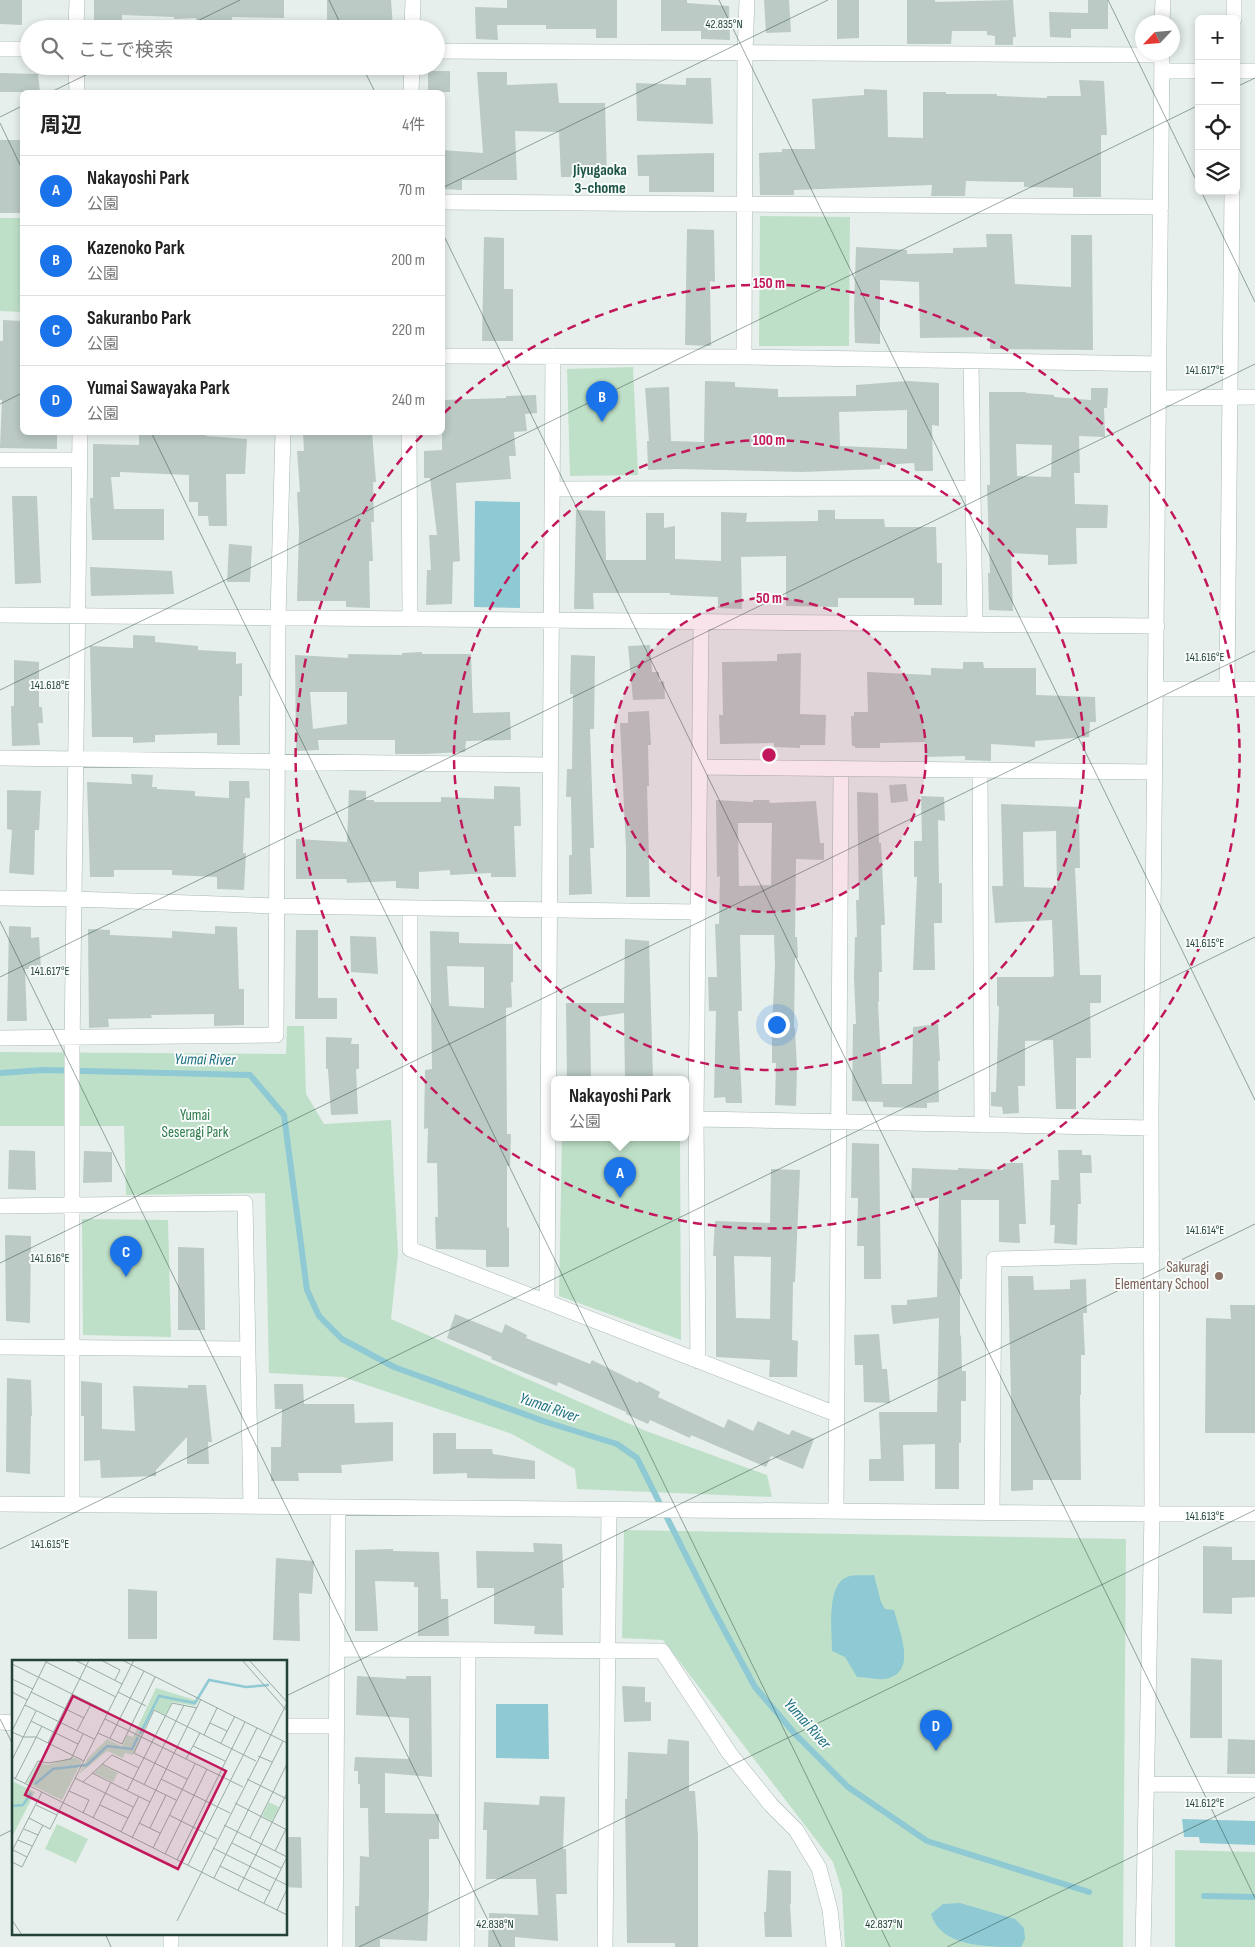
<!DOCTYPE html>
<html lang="ja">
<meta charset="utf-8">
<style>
body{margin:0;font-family:"Sofia Sans Condensed","Noto Sans JP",sans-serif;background:#f6f6f6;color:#222}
.controls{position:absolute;right:15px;top:15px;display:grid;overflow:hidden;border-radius:8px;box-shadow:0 2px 8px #0003}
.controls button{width:45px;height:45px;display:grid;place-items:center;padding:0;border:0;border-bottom:1px solid #e0e0e0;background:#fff;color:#222;font:25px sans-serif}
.compass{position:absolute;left:1135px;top:15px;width:45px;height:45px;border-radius:50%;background:#fff;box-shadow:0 2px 8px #0003;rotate:244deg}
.you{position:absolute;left:776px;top:1024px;width:18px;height:18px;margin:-12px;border:4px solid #fff;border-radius:50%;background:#1a73e8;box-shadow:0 0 0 8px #1a73e833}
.badge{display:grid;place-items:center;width:32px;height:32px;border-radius:50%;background:#1a73e8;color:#fff;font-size:16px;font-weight:700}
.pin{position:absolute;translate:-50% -41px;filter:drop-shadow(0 1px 2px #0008)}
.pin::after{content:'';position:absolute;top:26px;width:18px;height:15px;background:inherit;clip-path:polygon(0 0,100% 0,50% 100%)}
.popup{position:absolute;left:551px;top:1076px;width:138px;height:65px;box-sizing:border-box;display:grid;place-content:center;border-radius:8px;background:#fff;filter:drop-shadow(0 1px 4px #0005);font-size:16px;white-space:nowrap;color:#767676}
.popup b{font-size:19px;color:#222}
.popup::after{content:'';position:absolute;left:50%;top:100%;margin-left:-10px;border:10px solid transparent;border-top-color:#fff}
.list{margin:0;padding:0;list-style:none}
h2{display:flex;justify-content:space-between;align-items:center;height:65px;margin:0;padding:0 20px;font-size:21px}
h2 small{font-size:16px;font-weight:400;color:#767676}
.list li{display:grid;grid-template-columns:32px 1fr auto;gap:15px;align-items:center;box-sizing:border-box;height:70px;padding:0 20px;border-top:1px solid #e0e0e0}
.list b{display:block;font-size:19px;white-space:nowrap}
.list p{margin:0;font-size:16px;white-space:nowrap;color:#767676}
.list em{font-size:16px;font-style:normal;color:#767676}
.icon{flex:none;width:28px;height:28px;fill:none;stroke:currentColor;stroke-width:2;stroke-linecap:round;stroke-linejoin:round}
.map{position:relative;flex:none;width:1255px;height:1947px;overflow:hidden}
.search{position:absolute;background:#fff;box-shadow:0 2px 8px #0003;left:20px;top:20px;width:425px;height:55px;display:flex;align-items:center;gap:12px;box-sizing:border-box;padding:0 18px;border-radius:28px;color:#767676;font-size:19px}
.panel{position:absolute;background:#fff;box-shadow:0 2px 8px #0003;left:20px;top:90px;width:425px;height:345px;border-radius:8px}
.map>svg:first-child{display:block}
.green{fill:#bfe0c8}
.water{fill:#8ec9d4}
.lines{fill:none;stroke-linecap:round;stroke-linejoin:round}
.stream{stroke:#8ec9d4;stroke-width:6}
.building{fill:#bbcac4;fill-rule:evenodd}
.minor-casing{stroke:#a8b8b2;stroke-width:16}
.minor{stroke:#fff;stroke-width:15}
.ticks{fill:none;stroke:#24423a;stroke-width:1;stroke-opacity:0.45}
.ring{fill:none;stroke:#c2185b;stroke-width:2.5;stroke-dasharray:9 6}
.education-dot{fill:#8d6e63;stroke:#f7fbf9;stroke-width:2}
.labels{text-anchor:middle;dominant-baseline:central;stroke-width:4;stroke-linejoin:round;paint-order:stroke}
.park-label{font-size:15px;fill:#2d7a4b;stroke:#f7fbf9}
.education-label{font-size:15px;fill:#785e54;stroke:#f7fbf9;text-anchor:end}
.neighbourhood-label{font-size:16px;font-weight:bold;fill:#1f5548;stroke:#f7fbf9}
.water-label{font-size:16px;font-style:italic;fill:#1c6f80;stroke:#f7fbf9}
.inset-river{fill:none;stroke:#8ec9d4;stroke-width:2.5}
.inset-road{fill:none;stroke:#98aaa4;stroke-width:1}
.view{fill:#c2185b;fill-opacity:0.15;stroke:#c2185b;stroke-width:2.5}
.inset-edge{fill:none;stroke:#24423a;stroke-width:2.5}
.ticks-label{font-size:12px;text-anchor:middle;fill:#24423a;stroke:#f7fbf9;stroke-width:4;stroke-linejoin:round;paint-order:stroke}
.centre{fill:#c2185b;stroke:#f7fbf9;stroke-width:2.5}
.ring-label{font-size:15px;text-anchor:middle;font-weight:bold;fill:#c2185b;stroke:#f7fbf9;stroke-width:4;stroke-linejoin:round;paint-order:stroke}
</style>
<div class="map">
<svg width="1255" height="1947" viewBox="0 0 1255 1947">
<rect width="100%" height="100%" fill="#e6efeb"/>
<path class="green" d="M760,216L850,217L849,346H759Z
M0,218H22V312L0,311Z
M633,367L638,475L570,476L567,369Z
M287,1026H304L306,1094L324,1124L391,1120L398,1254L391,1319L646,1431L767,1475L772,1497L577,1489L575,1469L512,1434L343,1377L269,1373L265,1193L126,1195L124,1126H0V1052L286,1054Z
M562,1137H680L681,1340L559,1296Z
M82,1219L168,1220L171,1337L83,1335Z
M624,1530L1126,1539L1123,1947H845L842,1891L833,1862L663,1640L622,1638Z
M1175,1850L1255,1852V1947H1175Z"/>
<path class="water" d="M475,501L520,502V608L474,607Z
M874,1575L881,1602L885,1609L894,1610C899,1631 919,1674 884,1679C876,1680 866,1677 857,1677L845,1657L832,1651C832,1632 826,1585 847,1577C854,1574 866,1576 874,1575Z
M496,1704H548L549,1759L496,1758Z
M1182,1819L1255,1821V1845L1200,1843L1199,1837H1184Z
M960,1903L1015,1919L1024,1928L1025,1939L1021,1947C985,1947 941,1947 931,1914L943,1904Z"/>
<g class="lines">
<path class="stream" d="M0,1073L43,1070L250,1075L284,1115L307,1290L319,1316L342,1339L394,1367L546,1422L617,1444L637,1458L713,1609L755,1687L795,1734L848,1787L927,1841L1089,1892
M1204,1896L1255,1897"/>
</g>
<path class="building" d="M0,0H22V25L0,24Z
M94,0H284V18L232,17L231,29H209V25L197,26L196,18L174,19V17L122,15V21H94Z
M327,0H391L393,27L327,25Z
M507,0H617V38H596V29H546V25H497L498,40L476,39L475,7L507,8Z
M661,0H687V3L729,6L730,40L701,39V31H661Z
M764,0H789L791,32L766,33Z
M837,0H859V38L837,39Z
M907,0H935V2L1013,0L1016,37H1013V45H995V36L987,35V31H952L951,44H907Z
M1088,0H1108V29H1071V38L1050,37L1049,12L1088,13Z
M428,71H450V92H428Z
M477,72H507V85L557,83L559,103H605L607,177H561L559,132L515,131L517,180H462V190L442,189V150L483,153Z
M0,73L38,74L40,92H0Z
M686,78H711L713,124L637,121L636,83L686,85Z
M1079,80L1104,81L1107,135H1101V197H1073V188L1024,187V182L966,181L965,196H931L932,185L794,190V195H760L759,153L782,152V149H815L812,99L864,95V89L887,90L888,137L923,138V92H946V94H997V96L1047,98V96H1081Z
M0,140H22V213H0Z
M714,153V192H649V176H638L637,155Z
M687,229L714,230L715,282L710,281L711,346L685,345Z
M986,234H1012L1015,284L1071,287V235H1092L1093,350L990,349V337L920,338L919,282L880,280V344L855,343L854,309L856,247L907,250V254L953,253V248L987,247Z
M484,237L504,238V289H513V341H482Z
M3,320L22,321V432H57V449L0,448L2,400H0V341H3Z
M705,381L735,382V387L778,389V397L856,396V385L908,381L939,383V426L932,425L933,471H915L914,463L880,465V469L802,472L678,469L648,470L647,441H649L645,388L669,387L671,441L704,442ZM907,410V449L840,446L839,412Z
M1091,388H1108L1107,408H1104L1105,437L1079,436L1080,473H1074L1075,504L1108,505L1107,528H1076L1077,564L1048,565V555L1011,553L1013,611L989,610L988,573H990L987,485H990L989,392H1026V393L1054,395V397L1091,400ZM1016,444L1052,445L1051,477L1017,476Z
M536,395L537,413L525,414L527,431L514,432L516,456H509L511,479L456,483L460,561L453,562L452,604L426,605L427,570H431L429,535H437L430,478H424V451L442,450V400L506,398V396Z
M139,432L206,434V436L247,439L245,474H226L227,526H209L208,516H198V502H189V475L120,472V477H111L114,509H164V540H92L90,498H93V444L139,445Z
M303,432H372L376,482H373L374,522H371L373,561H369L370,608L346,607V601H297L299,530L297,492H300L297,451H304Z
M12,496H37L41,583L15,584Z
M576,510L605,511L606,560H646V513H664V528L675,526V559L721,561V512L747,513L746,522L818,521V510H835V519H884L885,527H936L937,563H942V605H914V598H838V607L786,606V556L741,557L742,609L718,608V597L670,595V593H593L594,609H574Z
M229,544L252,546L250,582H227Z
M90,567L172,571L174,594L91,596Z
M133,635L155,636V642L198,646V650L236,652V664L242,663V696H239L240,745H217V733L155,735V742L133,743V737H92L90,646L133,648Z
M650,645L652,672H659V682L664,681L665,699L633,700L628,646Z
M422,652V654H471L473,713L510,712L511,740L466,741L465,752L424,754H395V740H318L319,750L296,751L295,655L348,658V654L402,655V653ZM310,692H347V724L313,729Z
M801,653L800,714L826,715L825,745H800V748L774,747V743L720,744L719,715H723L722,662L777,661V654Z
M571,655L595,656L594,729H590L594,848H590L592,894L569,895V855H572L571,797H566L567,769H572L573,694H570Z
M14,660L39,662V707H42L43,723H38L40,745L12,746L11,706H14Z
M963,662H983L984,668H1036V695L1095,697L1096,722H1090L1089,737L1035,741V747L991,744V761L965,760V756L925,757V742L880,743V748H855V746H852L851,716H854V712H868L867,672L931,675V668L963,669Z
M649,711L651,745H648L649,786H647L650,897H626V848L620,723H628V712Z
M131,774L153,775L152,787H157V789L195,791V796L229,798V781H249L250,798H245L243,853H246L244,890L217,889V877L172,875V870H114V877H90L87,782L132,784Z
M906,784L908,801L891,803L889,785Z
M494,786L520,787L521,826H514L516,877H491V873L450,875V870L419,872V889L396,888V881L347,883L346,879H296V839L347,842L349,790L366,791V800H374V802H441V797L494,799Z
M7,790L41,791L39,830H35L34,875L9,873L12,830L7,829Z
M857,792L878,793L879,843H881L885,925H881L882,972H879V1002H878L882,1084H912L913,1027L938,1024L940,1061H938L939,1102L927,1103V1108L883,1107V1102L852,1101L853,1024H856L854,977L855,937H857L856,900H859Z
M921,796L944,797L945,821L938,820L939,883H942V923H934L935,970H913L917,877H914V841H922Z
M716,800L753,802V800H769L770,803L816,801L820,843H824V860L796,859L795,937H797L798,958H795L794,1028H795L797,1069L796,1106L775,1105L776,1063H772V1028L775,965L774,935H740L742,1011H738L742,1103H726L725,1097L714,1098L716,1011H709L708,977H717L715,924H719L720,876L717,877ZM738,823H772L771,885L739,886Z
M1001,804L1079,807L1080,868H1075L1080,975H1101V1003H1090L1091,1058H1076V1109H1056L1053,1040L1025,1041V1086H1018L1019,1113L1003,1114L1002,1107L991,1106V1092H996L999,1006H997V977H1052L1054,975L1052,920L995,923L992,886H1003ZM1056,831L1057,888L1024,887L1023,832Z
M9,926L31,927V938L39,937L41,969H25L27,1021H7Z
M215,926L237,927L239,989H244V1025L214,1026V1014L151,1015L152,1018L108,1019L109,1027L89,1028L88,929L110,930V935L172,938V931L215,934Z
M296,930H318V998H337V1019H295Z
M430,931L459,932V943L513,944V982H511L512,1007L506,1008L507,1134H511L510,1166H507V1227L509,1228V1267H486V1250L436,1249L435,1217H438L437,1163H427L428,1128L424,1129L425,1070L432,1069ZM447,966L484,967V1008L449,1006Z
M350,936L376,937L378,974L351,972Z
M625,939L649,941L653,1079H625L624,1013L590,1018L591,1079H567L566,1003H624Z
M326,1037L352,1038L351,1044H359V1069H356L358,1114L331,1115L328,1069H326Z
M852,1143L879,1144L881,1279H864V1246H857L858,1198H851Z
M9,1150L35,1151L36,1190L8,1189Z
M1058,1150H1082V1155H1091L1092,1173H1080L1081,1204H1078L1077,1245L1054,1243L1055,1225H1050L1051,1180H1059Z
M84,1151L112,1152V1182L83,1183Z
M1003,1163H1023L1026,1224H1019L1020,1243L999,1242V1200H961L962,1279H960V1335L961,1336L962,1371H966V1401H961V1443H959V1489H935V1444L903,1445L904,1481H869V1459H881L879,1412H937L939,1318L893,1324L891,1305H907V1300L937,1297L939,1198H911L912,1168L958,1170V1168L1003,1170Z
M771,1169L800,1170L795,1282H793L792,1340L798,1341L797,1377H769L770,1360L716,1357V1256H713L715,1221L770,1223ZM734,1256L771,1257L770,1319L736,1318Z
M5,1235L31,1236L30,1323L6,1321Z
M178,1247L204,1248L205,1330H178Z
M1008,1276H1033L1034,1290L1070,1289V1280L1086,1279L1087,1313H1083L1085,1355H1081V1395H1080L1081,1480H1033V1490L1011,1491V1396Z
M1230,1305H1255V1433H1205L1206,1318L1231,1319Z
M455,1314L502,1333L505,1324L527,1335L526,1338L590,1364L592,1360L638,1383L639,1381L660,1392L658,1397L724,1428L728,1419L753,1431L758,1421L789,1435L792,1430L814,1439L803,1469L771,1456L766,1467L691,1435L690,1438L650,1420L648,1424L626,1414V1412L558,1382L557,1386L491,1359L492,1357L447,1338Z
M879,1334L882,1369H887L890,1403L864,1402L863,1365H855L854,1335Z
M7,1378L31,1380L32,1416H31L30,1474L6,1472Z
M81,1381L102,1383V1429L135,1431L133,1386L188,1388V1385H206L212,1442H208L209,1464H187V1437L156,1470V1476L101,1478L100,1460L84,1461V1416H81Z
M274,1384H303L304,1404H354L355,1423L393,1422V1461L341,1465L342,1473H298L299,1481H271V1447H281L282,1409H275Z
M433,1433H456V1449H492L493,1454L535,1461V1479L467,1478V1473L433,1474Z
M533,1543L562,1544L564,1588H562L563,1635L534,1634L535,1626L494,1624V1588H477L476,1551L534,1552Z
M1203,1546L1232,1547V1560H1255V1597L1232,1598V1614L1203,1613Z
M393,1549V1551L439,1552L441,1599H448L449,1636H418V1587H414V1582L375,1581L378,1631H355V1550Z
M276,1558L314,1561L312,1594L299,1593L300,1641L273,1640Z
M128,1589L157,1591V1639H128Z
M1191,1658L1222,1660V1738H1190Z
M357,1676L406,1679V1676H431L432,1777L385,1773V1813L439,1814V1839H429V1897L427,1941L380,1939V1947H355V1906H359L360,1856L369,1857L368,1808H360V1784H358V1771H354L355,1757L409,1759V1718L356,1715Z
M622,1686L645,1687V1702H651V1721L624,1722Z
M668,1739L689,1741V1791H695L698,1836V1947H675V1943H627L625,1799H627L628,1752L667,1754Z
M1228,1739L1255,1740V1774H1227Z
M540,1796L565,1797L563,1849H566L567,1894H556L558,1941L515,1937V1947H488L489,1913L538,1915L536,1879H486L487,1830H483L484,1802L539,1805Z
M286,1837H301L302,1888L286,1887Z
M768,1870L791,1871V1904H790L792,1937H765L764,1912H766Z"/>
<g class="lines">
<defs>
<path id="minor" d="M1234,19V0
M1162,22L1163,0
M76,29L77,0
M412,29L413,0
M0,49H29
M436,51L1162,55
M76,66L77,92
M1162,71H1199
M1236,71H1255
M411,92L412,66
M442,202L1161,207
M442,356L744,357L1159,364
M744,357L745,53L747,0
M971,361L975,624
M1159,398L1255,397
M409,432L410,619
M0,460H80
M552,489L973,488
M0,615L1157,626
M1156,689H1255
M1227,689L1232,191
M0,758L550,765
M699,767L1155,772
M980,770L982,1125
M0,898L74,899L276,906L698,912
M410,908V1249L836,1414
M0,1038L276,1035L278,617L283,432
M696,1119L1151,1128
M0,1206L245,1203L251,1506
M547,1302L553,356
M0,1347L248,1349
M698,1361L696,1119L701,622
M0,1504L1152,1514H1255
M72,1505V1049L80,432
M836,1510L841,769
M992,1512L994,1259L1152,1255
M337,1649L662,1651L730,1754L771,1805L796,1830L819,1868L830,1910L834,1947
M0,1722L14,1723
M286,1726H336
M1146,1784L1255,1785
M171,1947V1933
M335,1947L338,1507
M467,1947L468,1650
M605,1947L609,1510
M1143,1947L1152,1514L1151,1111L1162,52"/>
</defs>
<use href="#minor" class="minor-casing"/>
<use href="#minor" class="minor"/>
</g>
<path class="ticks" d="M329,0L343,29M719,0L1255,1100M1108,0L1199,186M181,29L240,0M362,66L375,92M1236,87L1255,78M51,92L104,66M0,117L22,106M0,123L22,169M442,188L828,0M1201,191L1255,302M442,232L1255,1898M0,404L22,393M151,432L890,1947M0,690L1199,105M0,921L501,1947M0,977L1255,364M0,1263L1255,651M0,1549L1255,937M286,1696L1255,1224M0,1719L14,1747M0,1836L14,1829M105,1933L111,1947M359,1947L1255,1510M947,1947L1255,1797"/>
<circle cx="769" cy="755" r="157" fill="#c2185b" fill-opacity=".12"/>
<g class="ring">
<circle cx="769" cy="755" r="157"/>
<circle cx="769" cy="755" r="315"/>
<path d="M444 413A472 472 0 1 1 424 433"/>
</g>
<circle class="education-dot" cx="1219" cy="1276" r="5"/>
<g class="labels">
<g class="park-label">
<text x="195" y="1115">Yumai<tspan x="195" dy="17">Seseragi Park</tspan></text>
</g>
<g class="education-label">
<text x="1209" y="1267">Sakuragi<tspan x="1209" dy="17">Elementary School</tspan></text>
</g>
<g class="neighbourhood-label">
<text x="600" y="170">Jiyugaoka<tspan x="600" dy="18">3-chome</tspan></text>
</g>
<g class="water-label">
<text transform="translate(205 1060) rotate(1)">Yumai River</text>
<text transform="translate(549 1408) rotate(19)">Yumai River</text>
<text transform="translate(807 1724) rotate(48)">Yumai River</text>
</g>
</g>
<g transform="translate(12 1660)">
<rect width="275" height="275" fill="#e6efeb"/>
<path d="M144,28L186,41L183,46L160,42L153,55L141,49L121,95L113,93L111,98L95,91L67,114L75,99L95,79L110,86L115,75L121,77ZM61,97L70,101L50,140L15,123L26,103L36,105ZM90,105L106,113L101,122L82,113ZM0,121L23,132L0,177ZM257,142L267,147L260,161L250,156ZM45,164L76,179L64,203L33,189Z" fill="#bfe0c8"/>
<path class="inset-river" d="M128,74L147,36L183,43L197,20L234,27L257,25M23,124L41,109L75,105L95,86L120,89L126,77M0,146L11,145L19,133"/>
<path class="inset-road" d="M63,0L110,24M89,0L108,10L103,20M110,0L275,83M230,0L275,51M237,0L275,42M34,2L104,37M0,4L96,52M0,19L21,29M0,32L15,40M19,32L72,58M106,32L134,46M13,45L82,79M93,59L231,127M19,61L66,84M198,63L215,71M0,71L35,0M65,71L79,44M0,72L11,77H24L72,101M86,73L110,84L143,17M192,75L205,48M98,78L132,11M36,83L77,0M209,83L223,56M181,86L213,101M246,96L260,102M174,99L188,73M0,100L24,51M90,104L164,140M80,113L138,142M0,117L275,255M63,118L121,147M3,119L30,66M149,119L218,153M175,119L122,93L142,50L244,101M235,119L275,139M71,122L100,95L127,108M13,124L26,101L36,103L59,99L71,74M132,125L172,45M57,131L77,140L71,153M115,131L160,43L185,48M223,143L275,170M24,145L45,155M88,145L116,158M157,155L205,179M17,158L38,169L122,0M81,158L99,122M127,163L148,173M212,165L275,197M138,168L154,135M12,169L26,175M109,172L127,136M120,178L189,39M238,178L275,104M6,180L20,186M220,183L269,208M141,188L183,104M201,188L275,225M1,190L15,197M0,191L30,132M263,191L275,167M153,194L195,109M165,200L233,62M0,202L10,207L31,165M176,205L245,68M208,206L258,231M202,218L271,81M226,230L275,133M252,243L275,197M265,250L275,229M0,260L10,275M165,261L275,43"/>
<path class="view" d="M61,36L214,111L166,209L13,135Z"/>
<rect width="275" height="275" class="inset-edge"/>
</g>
<g class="ticks-label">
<text x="724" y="28">42.835°N</text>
<text x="1205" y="374">141.617°E</text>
<text x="1205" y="661">141.616°E</text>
<text x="50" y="689">141.618°E</text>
<text x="1205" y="947">141.615°E</text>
<text x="50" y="975">141.617°E</text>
<text x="1205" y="1234">141.614°E</text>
<text x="50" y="1262">141.616°E</text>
<text x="1205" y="1520">141.613°E</text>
<text x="50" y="1548">141.615°E</text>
<text x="1205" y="1807">141.612°E</text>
<text x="495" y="1928">42.838°N</text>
<text x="884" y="1928">42.837°N</text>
</g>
<circle cx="769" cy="755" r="8" class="centre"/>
<g class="ring-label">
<text x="769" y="288">150 m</text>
<text x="769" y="445">100 m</text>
<text x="769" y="603">50 m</text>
</g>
</svg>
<div class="controls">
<button>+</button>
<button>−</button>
<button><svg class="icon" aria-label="locate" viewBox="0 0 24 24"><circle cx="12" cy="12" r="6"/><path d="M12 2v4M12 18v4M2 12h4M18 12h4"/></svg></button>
<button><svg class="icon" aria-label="layers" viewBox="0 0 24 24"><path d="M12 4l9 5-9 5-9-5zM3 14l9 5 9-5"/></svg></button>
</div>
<svg class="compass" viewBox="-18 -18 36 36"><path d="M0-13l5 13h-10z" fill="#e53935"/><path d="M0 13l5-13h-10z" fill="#767676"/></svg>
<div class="you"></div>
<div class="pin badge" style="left:620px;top:1198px">A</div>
<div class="popup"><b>Nakayoshi Park</b>公園</div>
<div class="pin badge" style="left:602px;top:422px">B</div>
<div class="pin badge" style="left:126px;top:1277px">C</div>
<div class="pin badge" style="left:936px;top:1751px">D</div>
<div class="search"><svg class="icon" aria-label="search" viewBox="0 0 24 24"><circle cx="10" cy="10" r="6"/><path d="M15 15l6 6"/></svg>ここで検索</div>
<section class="panel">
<h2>周辺<small>4件</small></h2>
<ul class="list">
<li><span class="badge">A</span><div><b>Nakayoshi Park</b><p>公園</p></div><em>70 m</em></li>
<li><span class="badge">B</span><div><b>Kazenoko Park</b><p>公園</p></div><em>200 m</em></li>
<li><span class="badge">C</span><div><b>Sakuranbo Park</b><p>公園</p></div><em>220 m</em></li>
<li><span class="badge">D</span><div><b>Yumai Sawayaka Park</b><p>公園</p></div><em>240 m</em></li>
</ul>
</section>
</div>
